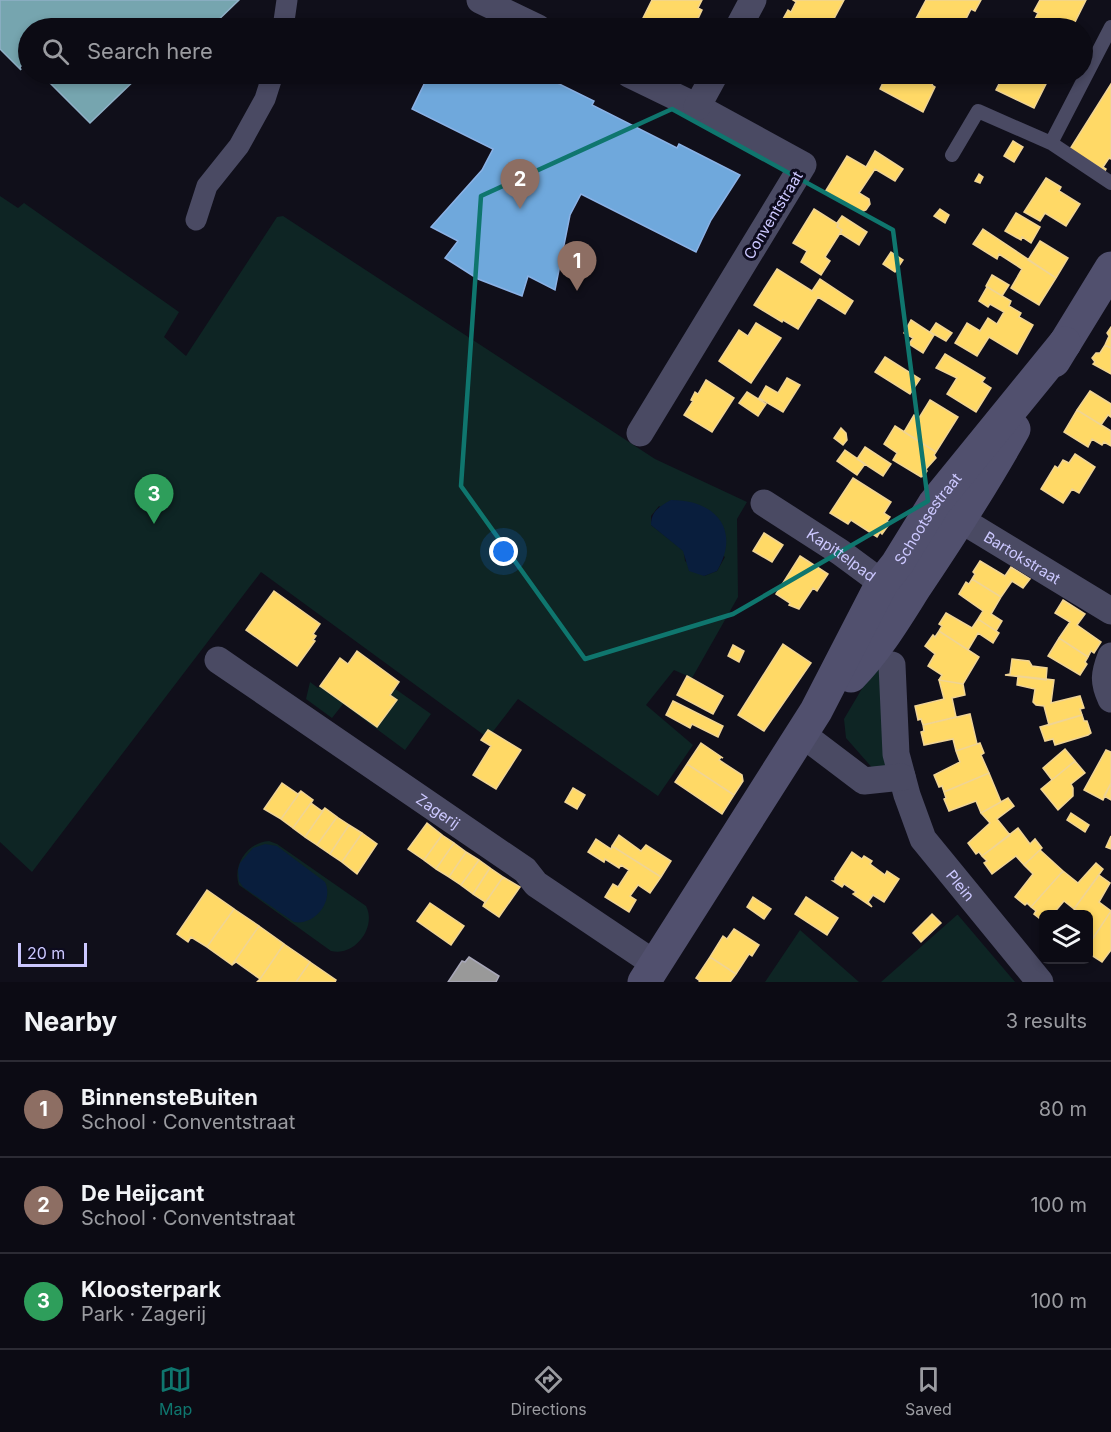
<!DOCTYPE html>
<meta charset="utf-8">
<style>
body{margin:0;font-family:Inter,sans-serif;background:#15141d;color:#f1f3f6}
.controls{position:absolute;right:18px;bottom:18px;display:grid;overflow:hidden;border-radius:9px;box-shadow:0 3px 9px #0003}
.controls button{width:54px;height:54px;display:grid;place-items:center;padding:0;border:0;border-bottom:2px solid #2c2b34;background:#0c0b14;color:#f1f3f6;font:30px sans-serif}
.scale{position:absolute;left:18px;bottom:15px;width:69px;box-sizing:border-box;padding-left:6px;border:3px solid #ccc8ff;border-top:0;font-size:16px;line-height:21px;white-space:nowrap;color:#ccc8ff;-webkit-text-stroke:4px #0d0b1e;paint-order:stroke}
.you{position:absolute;left:504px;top:552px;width:21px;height:21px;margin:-15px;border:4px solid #fff;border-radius:50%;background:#1a73e8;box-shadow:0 0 0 9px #1a73e833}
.badge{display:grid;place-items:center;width:39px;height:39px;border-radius:50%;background:#0f766e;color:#fff;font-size:20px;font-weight:700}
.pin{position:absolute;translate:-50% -50px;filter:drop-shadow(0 2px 3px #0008)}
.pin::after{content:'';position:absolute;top:32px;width:21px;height:18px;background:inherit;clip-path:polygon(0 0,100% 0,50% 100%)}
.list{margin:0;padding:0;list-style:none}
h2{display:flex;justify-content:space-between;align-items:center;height:78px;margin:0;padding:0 24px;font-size:26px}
h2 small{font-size:20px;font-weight:400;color:#9a9ba0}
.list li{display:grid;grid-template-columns:39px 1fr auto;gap:18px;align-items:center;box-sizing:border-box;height:96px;padding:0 24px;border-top:2px solid #2c2b34}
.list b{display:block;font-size:22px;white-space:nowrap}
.list p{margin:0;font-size:20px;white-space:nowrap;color:#9a9ba0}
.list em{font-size:20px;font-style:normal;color:#9a9ba0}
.icon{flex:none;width:33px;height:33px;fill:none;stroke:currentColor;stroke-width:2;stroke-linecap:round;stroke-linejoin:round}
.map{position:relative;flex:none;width:1111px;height:982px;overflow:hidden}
.search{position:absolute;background:#0c0b14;box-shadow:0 3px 9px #0003;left:18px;right:18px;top:18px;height:66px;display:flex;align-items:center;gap:15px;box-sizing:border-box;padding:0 21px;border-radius:33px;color:#9a9ba0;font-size:22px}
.sheet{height:366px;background:#0c0b14}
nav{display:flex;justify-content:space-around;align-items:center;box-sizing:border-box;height:84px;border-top:2px solid #2c2b34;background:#0c0b14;font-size:16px;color:#9a9ba0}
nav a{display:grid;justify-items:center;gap:3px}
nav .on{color:#0f766e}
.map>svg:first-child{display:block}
.green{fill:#0e2524;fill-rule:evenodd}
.water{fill:#091e3d}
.homes{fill:#ffd966;stroke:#f0d494;stroke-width:1.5}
.schools{fill:#6fa8dc;stroke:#8bb2e6;stroke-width:1.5}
.public{fill:#76a5af;stroke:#90b0c7;stroke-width:1.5}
.industry{fill:#999;stroke:#a8a7b8;stroke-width:1.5}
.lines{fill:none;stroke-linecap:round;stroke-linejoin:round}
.service{stroke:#4a4a63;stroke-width:14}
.pedestrian{stroke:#4a4a63;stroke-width:21}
.minor{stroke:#4a4a63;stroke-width:27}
.secondary{stroke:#51506e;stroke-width:33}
.marked{fill:none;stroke:#0f766e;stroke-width:4.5;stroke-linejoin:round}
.labels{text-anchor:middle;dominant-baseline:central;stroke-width:6;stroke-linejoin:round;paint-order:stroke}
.street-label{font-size:15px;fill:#ccc8ff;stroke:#0d0b1e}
</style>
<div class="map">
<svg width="1111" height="982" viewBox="0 0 1111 982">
<rect width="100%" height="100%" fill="#100f1a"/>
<path class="green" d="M0,196L18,208L24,203L179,312L164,337L186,356L277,217L283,216L655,459L747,502L737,519L738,597L692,678L674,670L646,705L693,745L658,796L518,699L488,738L261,572L32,872L0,842ZM659,506L725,557L717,571L704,576L685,561L684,551L651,525V516Z
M883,653L889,768L882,779L846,738L844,719Z
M310,682L318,688L320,686L397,700L390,695L394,688L431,714L405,750L343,704L332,718L306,699Z
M269,841L277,844L366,906C377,927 355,957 331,951L239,885C232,865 248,842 269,841Z
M958,915L1015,982H881L957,915Z
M800,930L859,982H765Z"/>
<path class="water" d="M671,500C716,500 741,530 717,571L704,576L689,571L683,551L651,525C651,511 660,506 671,500Z
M265,844L277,846L325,882C334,901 315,926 294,922L243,887L239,881L238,870L240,863L253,848Z"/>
<path class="homes" d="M652,0H702L698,8L702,10L695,25L691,23L688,28H638Z
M793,0H844L829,28H778L788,10L791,12L796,2Z
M926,0H981L975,11L971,9L966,19L970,21L966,28H911Z
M1040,0H1086L1072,28H1026L1030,21L1033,23L1038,13L1034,11Z
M887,74H943L940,78L937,75L932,85L935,87L923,112L880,89Z
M1004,74H1051L1034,108L996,90Z
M1111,84V159L1109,158L1103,167L1106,169L1105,171L1070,149Z
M1013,141L1023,147L1014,162L1004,156Z
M875,151L903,169L895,181L875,169L859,193L869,199L870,204L866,210L861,212L852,206L851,208L825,192L847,156L866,167Z
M979,174L983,177L980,183L975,181Z
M1046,178L1061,187L1059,191L1080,204L1066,226L1045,213L1040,221L1024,212Z
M814,209L838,224L837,227L842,230L825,257L830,261L821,275L801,262L807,251L793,243Z
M940,209L949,215L945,223L934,216Z
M1016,213L1040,227L1031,243L1022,237L1021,240L1005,231Z
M842,216L867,232L859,245L840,233L842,230L837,227L839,224L837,223Z
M983,229L1056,278L1039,305L1011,288L1022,269L999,254L997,259L973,244Z
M1040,241L1068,258L1056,278L1028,260Z
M891,252L903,260L895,272L883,264Z
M777,269L812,291L820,279L853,301L845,314L818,297L798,329L783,320L782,322L754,305Z
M992,275L1009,285L1002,296L986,286Z
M987,287L1011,301L1009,306L1021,313L1019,317L1033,325L1017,354L989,337L977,356L955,343L967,323L980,331L988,318L997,324L1004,312L990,304L988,307L979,301Z
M911,320L934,335L923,353L909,344L913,338L904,333Z
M756,323L781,338L751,383L719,361L739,330L748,336Z
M936,323L952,333L946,341L930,332Z
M1111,327V348L1105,345L1109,336L1107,333Z
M1105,345L1111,348V374L1093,364L1095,362L1092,358L1096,353H1100Z
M945,354L985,378L982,382L991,388L976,412L947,394L957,378L936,368Z
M885,357L920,379L910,394L875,372Z
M787,378L800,385L783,412L759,398L766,386L778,393Z
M706,380L734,398L712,432L684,415L693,401L691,400L695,392L698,394Z
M1090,391L1111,404V417L1108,415L1101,425L1077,410Z
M747,392L766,404L758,416L739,403Z
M930,400L958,417L936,452L904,432L914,415L919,418Z
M1077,410L1111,431V446L1104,442L1102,445L1092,439L1088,447L1064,432Z
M895,426L936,452L934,455L936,458L926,469L927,471L924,476L921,477L893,460L897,453L884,444Z
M841,428L846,433L847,440L843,445L834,438Z
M865,447L891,464L883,476L857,459Z
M845,450L865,464L857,475L837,461Z
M1075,454L1095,467L1079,493L1072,489L1063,503L1041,489L1055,466L1058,468L1063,460L1069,463Z
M853,478L891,502L884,513L890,517L887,521L890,523L882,534L880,532L877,537L851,520L848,524L830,513Z
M764,533L783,545L772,562L753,551Z
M800,556L828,574L817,591L813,588L799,609L789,605L790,603L776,594Z
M980,561L1005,576L1011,567L1030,579L1023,588L1012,581L1001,597L972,579L975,574L973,572Z
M972,579L1001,597L991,614L1002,621L996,631L999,633L978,619L983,611L959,594L966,582L969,584Z
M274,591L320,624L313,634L316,636L313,640L315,641L297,666L246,630Z
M1063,600L1085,614L1077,625L1101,642L1094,653L1091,651L1088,657L1059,638L1070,622L1055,613Z
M946,613L972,628L978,619L999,633L993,643L978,633L968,650L939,631L942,626L939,624Z
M939,631L979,657L963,684L939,680L942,675L928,666L935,654L925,646L933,635L935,637Z
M1059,638L1088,657L1085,662L1087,664L1080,675L1048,656Z
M783,644L811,663L764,731L738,715Z
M733,645L744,651L739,662L728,656Z
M357,651L399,682L390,695L397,700L377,727L320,686L340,658L348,664Z
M1012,659L1029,661L1032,666L1047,668L1046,680L1005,675L1010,674Z
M687,676L723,696L713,714L677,695Z
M1018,676L1054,680L1051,703L1080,696L1084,708L1080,709L1082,715L1049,725L1044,706L1036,705L1033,702L1035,689L1017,685Z
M939,680L963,684L965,695L952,698L956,717L923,725L921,719L918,720L915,706L944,699Z
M673,701L723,726L718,737L692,724L690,728L666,715Z
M970,714L977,744L956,751L953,739L924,745L921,732L924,731L923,725Z
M1082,715L1084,721H1087L1091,733L1088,735L1055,745L1053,739L1045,741L1040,727Z
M488,730L521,750L496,789L473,775L491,746L481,740Z
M701,743L723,758L721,757L719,760L742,775L743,781L734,795L687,764Z
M980,743L984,753L981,755L989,773L944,792L942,786L939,787L934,775L960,762L956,751Z
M1065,749L1075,761L1052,780L1043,768Z
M1106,750L1111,752V783L1103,800L1084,790Z
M1075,761L1085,773L1071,784L1073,788V796L1058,810L1041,789Z
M687,764L734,795L722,814L675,782Z
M989,773L1001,802L981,813L976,801L949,811L944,799L946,798L944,792Z
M282,783L298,794L301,791L281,819L264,809Z
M1111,783V800L1104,796Z
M573,788L585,795L577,809L565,802Z
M301,791L313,800L293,828L281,819Z
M1008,798L1014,806L997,819L1010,835L982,856L979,852L976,854L968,843L990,823L981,813Z
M313,800L311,803L322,811L325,808L305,837L293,828Z
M325,808L337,817L317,845L305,837Z
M1071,813L1089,825L1085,832L1067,820Z
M337,817L349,825L330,854L317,845Z
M427,823L442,835L424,860L408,849Z
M349,825L362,833L342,862L330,854Z
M1018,828L1030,844L1035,839L1042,848L1024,865L1016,856L992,874L984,863L987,861L982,856Z
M362,833L377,844L357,874L342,862Z
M442,835L454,843L436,869L424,860Z
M619,835L641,851L646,845L671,861L661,877L612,846Z
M1111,836V849L1106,847Z
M596,839L611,849L612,846L661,877L650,893L638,885L630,896L636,900L629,912L605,897L613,884L618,887L629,870L621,865L619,868L605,859L604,862L588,852Z
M454,843L466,852L449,877L436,869Z
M1040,850L1063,871L1031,907L1027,903L1025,905L1015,897L1033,874L1024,865Z
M466,852L479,860L461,885L449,877Z
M852,852L862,859L864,856L872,861L870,864L885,875L887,871L899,879L884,902L873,895L868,902L872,907L853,894L856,892L844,884L842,887L833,881H835V878Z
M479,860L490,868L473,894L461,885Z
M1096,863L1103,869L1074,909L1064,901L1053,914H1044V922L1034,914L1036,911L1031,907L1063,871L1078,883Z
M490,868L503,877L483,906L485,902L473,894Z
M1099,875L1110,883L1099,902L1111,911L1088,946V914H1082L1074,909Z
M503,877L520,887L499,917L483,906Z
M207,890L234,909L207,947L191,937L188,942L177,934Z
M753,897L771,909L764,919L747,907Z
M806,897L838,918L827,935L795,914Z
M430,903L464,926L451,945L417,921Z
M234,909L259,926L232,965L207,947Z
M1111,911V950L1102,962L1091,955L1092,952L1088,949V946Z
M932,914L941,923L921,942L913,933Z
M259,926L284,944L258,982H257L260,979L236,962L232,965Z
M734,929L759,945L752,956L749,954L736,974L710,957L723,936L727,939Z
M284,944L310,962L296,982H258Z
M710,957L736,974L730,982H699L700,981L696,978Z
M310,962L336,980L335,982H296Z"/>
<path class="schools" d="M429,74H539L594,101L592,105L677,148L679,144L740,175L711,220L696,252L581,194L570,215L555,290L528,276L522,296L478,279L445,258L458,241L431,227L482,170L493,149L412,109Z"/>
<path class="public" d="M0,0H239L210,28H192L189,26L187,28H28V60L20,67L21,70L0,49Z
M41,74H141L90,123Z"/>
<path class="industry" d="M469,957L499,976L496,982H448L462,961L465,962Z"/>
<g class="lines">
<path class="service" d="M1111,27L1051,143L1111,183
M952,155L978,111L1051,143"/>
<path class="pedestrian" d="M283,28L287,0
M196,220L207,186L239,146L265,99L273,74"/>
<g class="minor">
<path d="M480,0L538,28"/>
<path d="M738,28L753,0"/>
<path d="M629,74L697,107L803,165L640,433"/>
<path d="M697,107L715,74"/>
<path id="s1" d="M764,503L840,552L882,583L886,604"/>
<path id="s2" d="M943,509L1111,611"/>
<path d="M1111,656C1104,674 1103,682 1111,699"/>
<path id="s3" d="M218,660L525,870L536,884L655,964"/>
<path id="s4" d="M892,665L896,754L907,795L923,839L1040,982"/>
<path d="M802,734L864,781L902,777"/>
</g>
<g class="secondary">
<path d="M1054,361L1111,268"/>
<path d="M851,676C877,650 897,616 916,586C951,534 984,483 1014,429"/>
<path id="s5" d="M644,982L816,711L882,583L897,564L934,504L1065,343"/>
</g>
</g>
<path class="marked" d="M672,109L893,230L928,501L733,614L585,659L461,486L481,196Z"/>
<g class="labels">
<g class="street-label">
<text transform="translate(773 215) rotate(-59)">Conventstraat</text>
<text stroke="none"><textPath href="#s5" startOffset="544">Schootsestraat</textPath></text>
<text stroke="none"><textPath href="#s1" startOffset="93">Kapittelpad</textPath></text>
<text stroke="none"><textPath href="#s2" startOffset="93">Bartokstraat</textPath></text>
<text stroke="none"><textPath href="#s3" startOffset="267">Zagerij</textPath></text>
<text stroke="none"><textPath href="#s4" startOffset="238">Plein</textPath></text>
</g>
</g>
</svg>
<div class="controls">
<button><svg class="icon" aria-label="layers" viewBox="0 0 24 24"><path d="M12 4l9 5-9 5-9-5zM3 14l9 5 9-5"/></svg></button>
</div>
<div class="scale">20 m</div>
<div class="you"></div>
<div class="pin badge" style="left:577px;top:291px;background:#8d6e63">1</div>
<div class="pin badge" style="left:520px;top:209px;background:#8d6e63">2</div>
<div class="pin badge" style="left:154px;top:524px;background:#2e9e5b">3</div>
<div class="search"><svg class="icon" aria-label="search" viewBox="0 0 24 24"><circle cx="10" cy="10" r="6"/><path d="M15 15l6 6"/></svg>Search here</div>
</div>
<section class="sheet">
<h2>Nearby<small>3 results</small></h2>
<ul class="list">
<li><span class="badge" style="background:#8d6e63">1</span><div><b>BinnensteBuiten</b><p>School · Conventstraat</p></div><em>80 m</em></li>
<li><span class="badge" style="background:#8d6e63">2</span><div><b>De Heijcant</b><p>School · Conventstraat</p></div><em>100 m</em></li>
<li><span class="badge" style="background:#2e9e5b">3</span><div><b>Kloosterpark</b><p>Park · Zagerij</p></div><em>100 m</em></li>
</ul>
</section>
<nav>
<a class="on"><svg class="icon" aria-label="map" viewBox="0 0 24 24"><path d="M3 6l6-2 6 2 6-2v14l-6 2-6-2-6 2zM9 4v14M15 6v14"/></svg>Map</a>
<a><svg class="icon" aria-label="directions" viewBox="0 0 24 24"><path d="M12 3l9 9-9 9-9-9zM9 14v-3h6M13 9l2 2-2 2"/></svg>Directions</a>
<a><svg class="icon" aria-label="saved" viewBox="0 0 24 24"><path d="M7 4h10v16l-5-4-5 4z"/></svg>Saved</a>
</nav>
